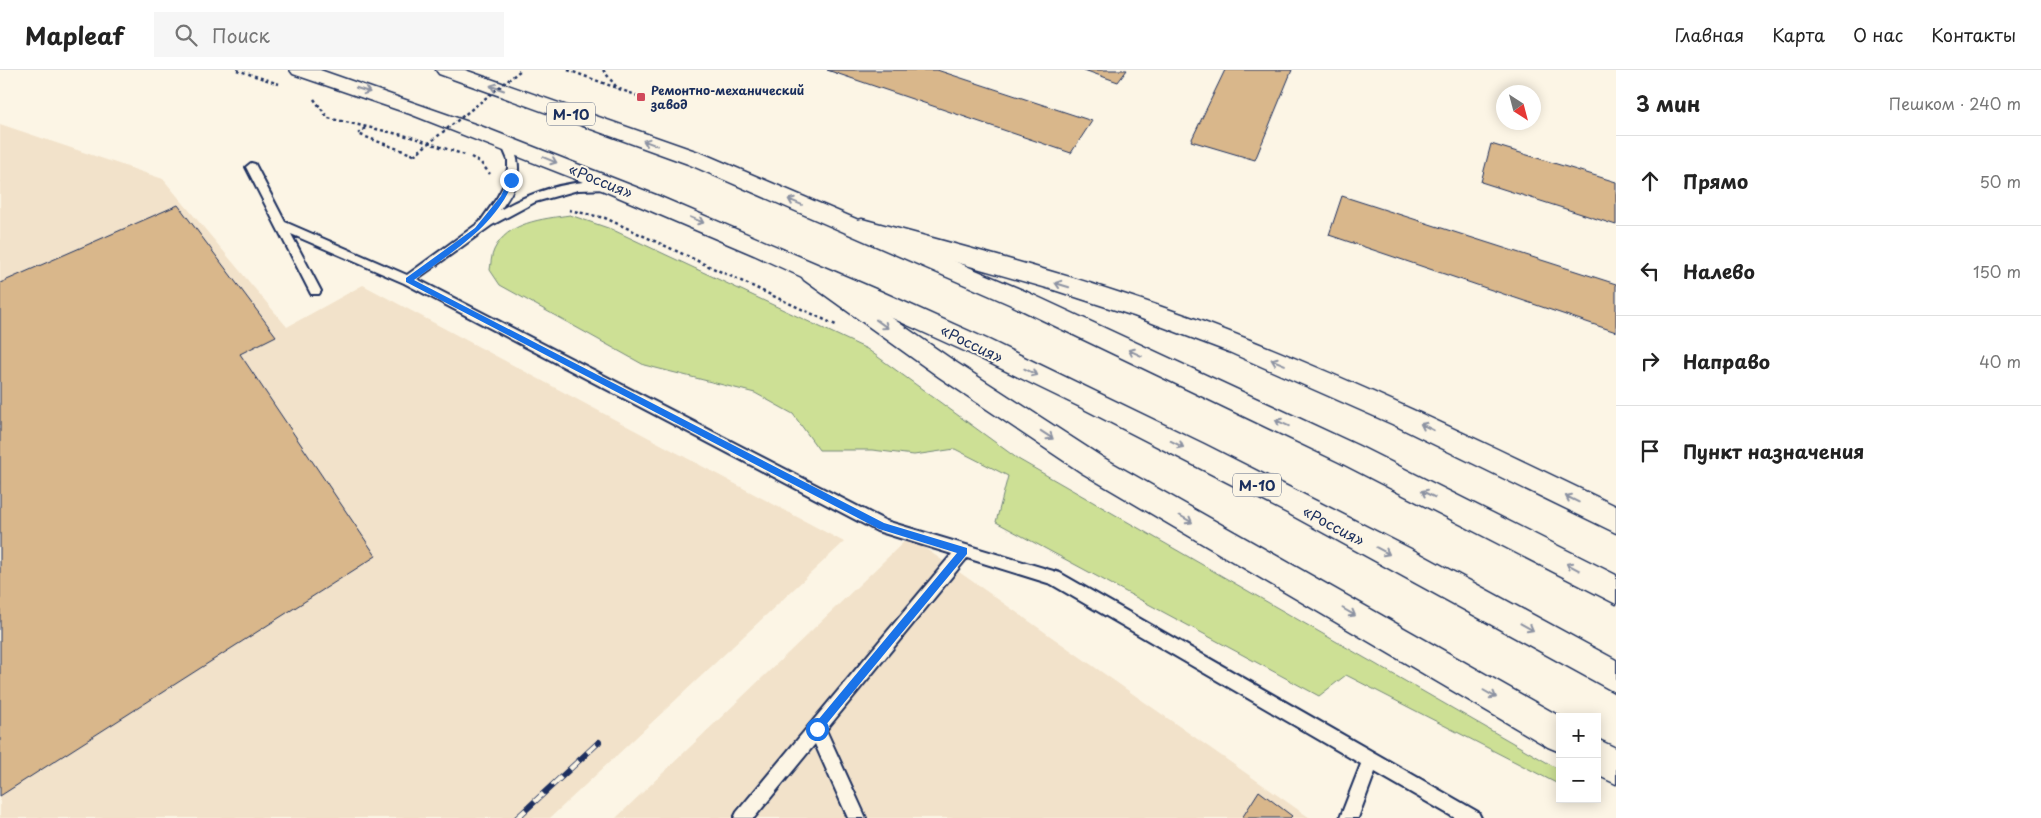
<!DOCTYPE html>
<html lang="ru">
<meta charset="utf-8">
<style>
body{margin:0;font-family:"Playpen Sans",sans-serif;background:#f6f6f6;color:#222}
.controls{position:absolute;right:15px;bottom:15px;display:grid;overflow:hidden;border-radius:0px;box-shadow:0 2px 12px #0003}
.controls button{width:45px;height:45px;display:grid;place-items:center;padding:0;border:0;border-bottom:1px solid #e0e0e0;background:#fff;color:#222;font:25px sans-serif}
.compass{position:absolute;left:1496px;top:15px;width:45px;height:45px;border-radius:50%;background:#fff;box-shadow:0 2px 12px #0003;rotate:144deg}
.stop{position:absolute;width:15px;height:15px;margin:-11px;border:4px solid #1a73e8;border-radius:50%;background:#fff}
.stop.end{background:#1a73e8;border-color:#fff;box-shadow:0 1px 5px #0008}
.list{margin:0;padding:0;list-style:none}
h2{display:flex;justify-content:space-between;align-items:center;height:65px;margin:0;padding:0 20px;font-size:21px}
h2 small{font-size:16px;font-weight:400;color:#767676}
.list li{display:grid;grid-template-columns:32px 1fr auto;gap:15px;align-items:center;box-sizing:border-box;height:90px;padding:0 20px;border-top:1px solid #e0e0e0}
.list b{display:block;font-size:19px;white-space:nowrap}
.list em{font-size:16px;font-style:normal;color:#767676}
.icon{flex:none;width:28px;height:28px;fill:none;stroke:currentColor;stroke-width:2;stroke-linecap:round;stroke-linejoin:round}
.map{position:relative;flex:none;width:1616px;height:748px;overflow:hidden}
header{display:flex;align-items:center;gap:30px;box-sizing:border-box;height:70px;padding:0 25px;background:#fff;border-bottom:1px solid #e0e0e0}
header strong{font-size:24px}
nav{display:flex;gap:28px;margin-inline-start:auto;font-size:18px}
.search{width:350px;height:45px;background:#f6f6f6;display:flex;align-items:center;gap:12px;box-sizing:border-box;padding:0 18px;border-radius:0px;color:#767676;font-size:19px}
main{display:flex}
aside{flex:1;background:#fff}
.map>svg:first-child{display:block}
.built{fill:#f2e2ca}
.green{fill:#cde095;stroke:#74887a}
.building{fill:#d9b78b;stroke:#1b2f5e}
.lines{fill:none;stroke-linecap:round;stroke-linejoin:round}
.lane-casing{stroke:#1b2f5e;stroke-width:4}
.primary-casing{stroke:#1b2f5e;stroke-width:3}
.highway-casing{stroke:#1b2f5e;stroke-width:3}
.path{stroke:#1b2f5e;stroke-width:2.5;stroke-dasharray:3 3;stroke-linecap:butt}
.lane{fill:#fcf5e5;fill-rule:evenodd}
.primary{fill:#fcf5e5;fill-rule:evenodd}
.highway{fill:#fcf5e5;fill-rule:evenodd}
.rail-casing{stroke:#1b2f5e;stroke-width:6}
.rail{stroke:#fcf5e5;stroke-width:4.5;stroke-dasharray:12;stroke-linecap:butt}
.path-bridge{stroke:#1b2f5e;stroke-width:2.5;stroke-dasharray:3 3;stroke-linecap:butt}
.oneway{stroke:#8c92a2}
.route{fill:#1a73e8}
.poi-dot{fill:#d1495b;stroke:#fcf5e5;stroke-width:2}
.labels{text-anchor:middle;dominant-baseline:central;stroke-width:4;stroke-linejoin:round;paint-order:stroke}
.far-poi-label{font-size:12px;font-weight:bold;fill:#1b2f5e;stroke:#fcf5e5;text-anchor:start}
.shield{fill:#fcf5e5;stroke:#5e6a86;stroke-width:1}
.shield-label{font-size:14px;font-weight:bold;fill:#1b2f5e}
.street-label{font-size:15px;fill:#1b2f5e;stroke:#fcf5e5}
</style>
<header>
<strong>Mapleaf</strong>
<div class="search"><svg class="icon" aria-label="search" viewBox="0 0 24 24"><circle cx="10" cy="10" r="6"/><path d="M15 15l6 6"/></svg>Поиск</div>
<nav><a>Главная</a><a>Карта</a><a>О нас</a><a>Контакты</a></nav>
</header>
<main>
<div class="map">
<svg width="1616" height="748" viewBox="0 0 1616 748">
<rect width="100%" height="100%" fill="#fcf5e5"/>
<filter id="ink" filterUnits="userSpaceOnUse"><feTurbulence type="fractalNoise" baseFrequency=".02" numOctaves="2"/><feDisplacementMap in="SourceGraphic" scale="10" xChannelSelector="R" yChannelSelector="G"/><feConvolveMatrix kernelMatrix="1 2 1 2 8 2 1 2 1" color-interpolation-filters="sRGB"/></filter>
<g filter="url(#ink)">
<path class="built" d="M0,54L163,109L287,257L363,215L844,472L550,748H0Z
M909,467L1310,748H616Z"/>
<path class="green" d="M570,145L611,159L867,279L1018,389L1560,700V715L1346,605L1319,626L996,452L1008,406L955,379L914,385L872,380H819L793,344L755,323L644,295L500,215L490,200C491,194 491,186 494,180C507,152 542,149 570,145Z"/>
<path class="building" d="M827,0H937L1092,51L1071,83Z
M1084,0H1127L1118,12Z
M1225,0H1292L1255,90L1191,71Z
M1491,74L1616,112V155L1481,112Z
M1342,126L1616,214V262L1329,165Z
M178,135L276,266L240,284L376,486L0,726V213Z
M1259,721L1292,746L1290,748H1242Z"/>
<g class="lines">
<defs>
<path id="lane" d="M505,68C511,69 512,74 514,80C524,103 514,121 500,140C529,123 563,112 597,111C603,111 610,110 615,115L609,119L578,120L535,132L492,155L417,209L886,451L1060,503L1478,742L1481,748H1455L1375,702L1358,748H1340L1361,694L1051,514L967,488L826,660L866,748H848L815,674L754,748H734L737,742L952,484L877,461L404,213L291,164L321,221L319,224H311L246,97L251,93L255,94L285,152L407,205L480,152L497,128L504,115L508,98V90L500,71Z"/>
<path id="primary" d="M862,149C973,179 1085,208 1193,248C1338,302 1477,369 1616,436V463L1392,354L1229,282L1134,246L1054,220L854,163L851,157L854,151Z
M812,195L820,198L957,293L1102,387L1561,647L1560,682L1548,677L1082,403L939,307L804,210L800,204L804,198Z
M1597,669L1616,678V714L1597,705Z"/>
<path id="highway" d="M290,0H320L483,57L656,125L880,221L989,270L1204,374L1417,482L1616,590V623L1291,445L1078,336L971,284L754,185L583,112L410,44L293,4Z
M436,0H465L704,84L1027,222L1359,376L1616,505V534L1339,392L1009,234L688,94L439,4Z"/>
</defs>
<use href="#lane" class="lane-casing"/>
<use href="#primary" class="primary-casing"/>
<use href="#highway" class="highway-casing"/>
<path class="path" d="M237,0L279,14
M568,0L641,27
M603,0L618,19
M314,29L328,48L411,67L465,85
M365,58L358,64L414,85
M471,87L481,93L490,104
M569,140L605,148L836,255"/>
<use href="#lane" class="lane"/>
<use href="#primary" class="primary"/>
<use href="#highway" class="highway"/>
<defs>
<path id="rail" d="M517,748L599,672"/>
</defs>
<use href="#rail" class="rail-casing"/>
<use href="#rail" class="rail"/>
<path class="path-bridge" d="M414,85L521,0"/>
</g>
<defs><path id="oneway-shaft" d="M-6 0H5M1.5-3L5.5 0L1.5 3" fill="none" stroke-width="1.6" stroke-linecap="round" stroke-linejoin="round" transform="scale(1.25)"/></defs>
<g class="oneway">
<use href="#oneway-shaft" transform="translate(497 18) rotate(-161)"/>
<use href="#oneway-shaft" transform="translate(363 20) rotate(18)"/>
<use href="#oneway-shaft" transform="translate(650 73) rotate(-160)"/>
<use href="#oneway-shaft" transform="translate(550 90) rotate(22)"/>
<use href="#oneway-shaft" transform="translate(795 132) rotate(-157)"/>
<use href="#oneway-shaft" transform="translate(697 150) rotate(23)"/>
<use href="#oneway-shaft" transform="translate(1062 215) rotate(-163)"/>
<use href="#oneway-shaft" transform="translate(882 254) rotate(36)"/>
<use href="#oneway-shaft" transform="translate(1135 283) rotate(-155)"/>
<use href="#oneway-shaft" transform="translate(1278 292) rotate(-158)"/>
<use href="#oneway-shaft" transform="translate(1031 302) rotate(26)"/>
<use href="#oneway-shaft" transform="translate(1282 353) rotate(-155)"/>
<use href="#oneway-shaft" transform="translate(1427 357) rotate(-154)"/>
<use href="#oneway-shaft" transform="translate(1047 365) rotate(33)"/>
<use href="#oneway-shaft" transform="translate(1177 374) rotate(27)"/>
<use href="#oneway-shaft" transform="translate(1428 424) rotate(-154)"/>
<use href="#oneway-shaft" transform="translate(1572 429) rotate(-154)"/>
<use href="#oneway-shaft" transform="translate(1186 449) rotate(30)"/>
<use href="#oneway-shaft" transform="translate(1383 481) rotate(28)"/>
<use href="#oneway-shaft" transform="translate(1573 497) rotate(-152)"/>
<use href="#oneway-shaft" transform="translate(1349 542) rotate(30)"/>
<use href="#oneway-shaft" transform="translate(1527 557) rotate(29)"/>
<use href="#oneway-shaft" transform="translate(1490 624) rotate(30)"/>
</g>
</g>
<path class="route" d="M511,108L514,110C495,157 453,181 414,210L884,453L967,478V484L820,662H813V656L957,483L879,459L406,212V208L475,158L501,126L508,110Z"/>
<rect class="poi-dot" x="636" y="22" width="10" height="10" rx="2.5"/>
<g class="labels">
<g class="far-poi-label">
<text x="651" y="20">Ремонтно-механический<tspan x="651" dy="14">завод</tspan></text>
</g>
<g class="shield">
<rect x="547" y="32.5" width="48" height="23" rx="4"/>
<rect x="1233" y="403.5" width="48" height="23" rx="4"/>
</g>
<g class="shield-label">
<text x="571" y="44">М-10</text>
<text x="1257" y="415">М-10</text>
</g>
<g class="street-label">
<text transform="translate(601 110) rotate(22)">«Россия»</text>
<text transform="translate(972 273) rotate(26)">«Россия»</text>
<text transform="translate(1334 455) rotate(28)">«Россия»</text>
</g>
</g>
</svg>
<div class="controls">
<button>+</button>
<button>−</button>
</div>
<svg class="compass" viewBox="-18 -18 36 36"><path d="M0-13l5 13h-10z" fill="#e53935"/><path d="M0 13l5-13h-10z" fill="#767676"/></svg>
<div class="stop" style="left:817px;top:659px"></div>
<div class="stop end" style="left:511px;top:110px"></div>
</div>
<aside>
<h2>3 мин<small>Пешком · 240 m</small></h2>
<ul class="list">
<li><svg class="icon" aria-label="ahead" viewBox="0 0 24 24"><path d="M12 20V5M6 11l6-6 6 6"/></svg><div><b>Прямо</b></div><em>50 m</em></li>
<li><svg class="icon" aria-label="left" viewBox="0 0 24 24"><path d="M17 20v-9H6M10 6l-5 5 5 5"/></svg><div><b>Налево</b></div><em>150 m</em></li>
<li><svg class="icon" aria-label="right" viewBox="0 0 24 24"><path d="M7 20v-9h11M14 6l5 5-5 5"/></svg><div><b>Направо</b></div><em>40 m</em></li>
<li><svg class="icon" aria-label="arrive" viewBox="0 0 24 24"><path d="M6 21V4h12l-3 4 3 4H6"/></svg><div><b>Пункт назначения</b></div></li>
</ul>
</aside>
</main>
